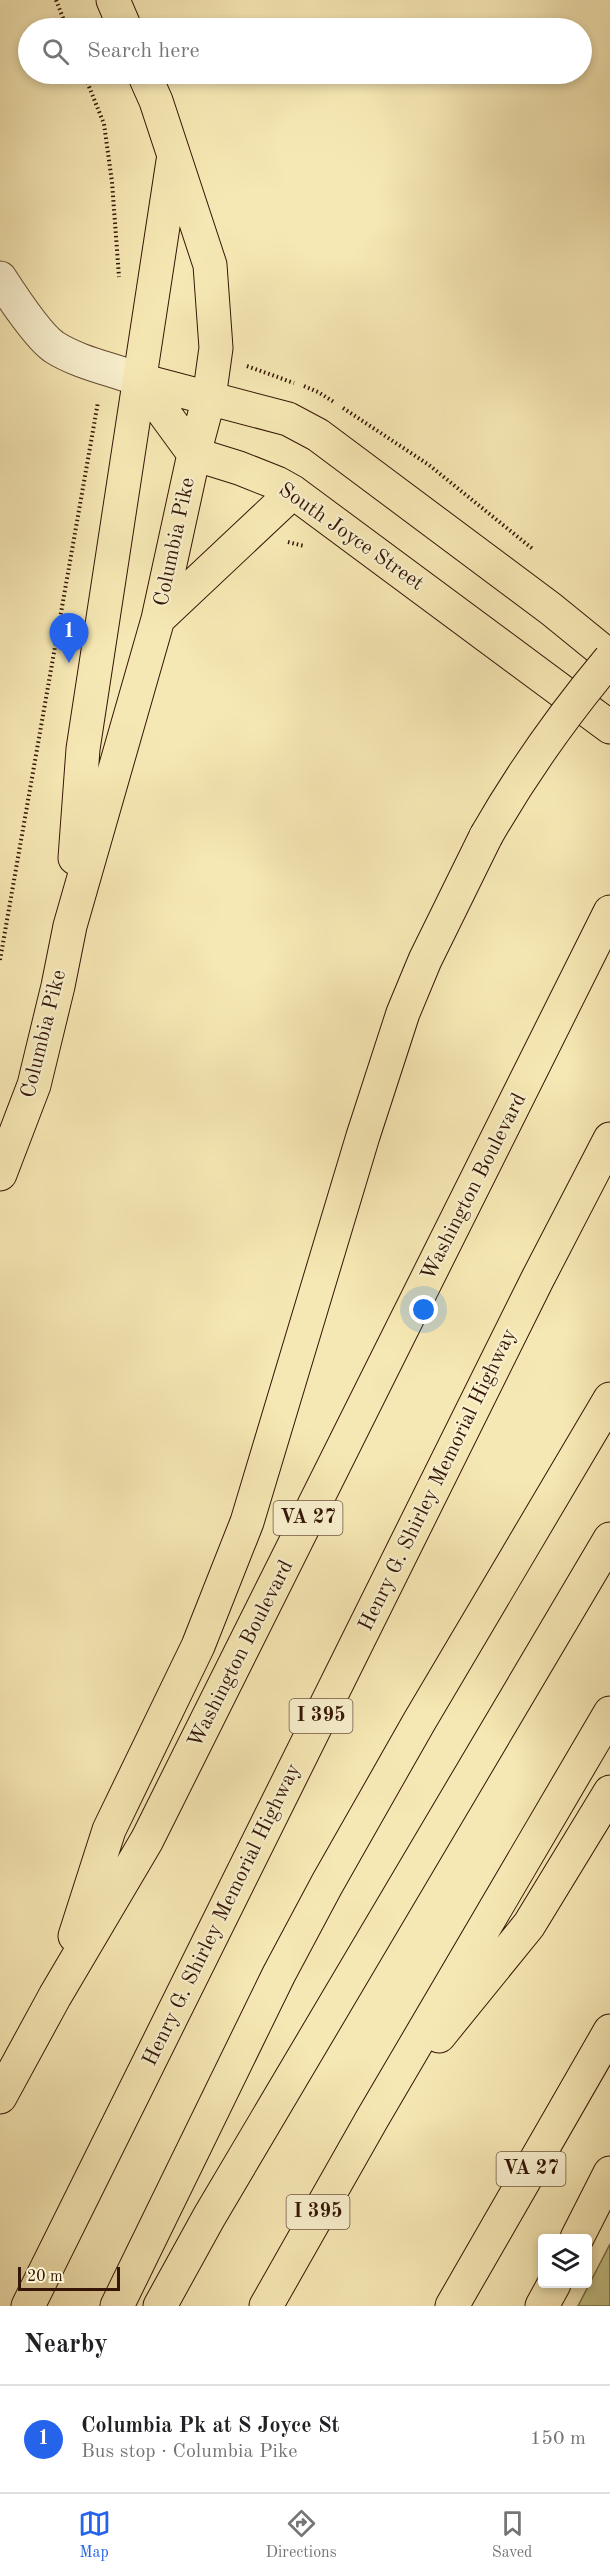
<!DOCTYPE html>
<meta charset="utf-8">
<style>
body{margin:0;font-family:"Old Standard TT",serif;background:#f6f6f6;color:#202124}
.controls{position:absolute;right:18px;bottom:18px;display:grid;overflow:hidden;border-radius:6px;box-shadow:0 3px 9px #0003}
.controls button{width:54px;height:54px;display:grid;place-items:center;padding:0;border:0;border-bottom:2px solid #e0e0e0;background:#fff;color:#202124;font:30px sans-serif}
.scale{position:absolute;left:18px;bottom:15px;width:102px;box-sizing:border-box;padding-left:6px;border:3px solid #351506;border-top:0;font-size:16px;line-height:21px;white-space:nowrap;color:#351506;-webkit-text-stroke:4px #f9f0ce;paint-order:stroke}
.you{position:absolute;left:424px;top:1310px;width:21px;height:21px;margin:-15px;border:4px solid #fff;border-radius:50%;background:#1a73e8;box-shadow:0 0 0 9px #1a73e833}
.badge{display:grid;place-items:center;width:39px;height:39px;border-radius:50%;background:#2563eb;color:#fff;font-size:20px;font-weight:700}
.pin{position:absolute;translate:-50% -50px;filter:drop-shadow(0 2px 3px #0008)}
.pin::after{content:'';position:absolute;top:32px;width:21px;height:18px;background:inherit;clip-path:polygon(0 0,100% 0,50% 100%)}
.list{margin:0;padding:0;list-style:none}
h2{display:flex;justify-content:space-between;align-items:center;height:78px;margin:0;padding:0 24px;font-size:26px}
h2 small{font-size:20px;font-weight:400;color:#757577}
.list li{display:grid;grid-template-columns:39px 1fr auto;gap:18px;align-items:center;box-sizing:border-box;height:108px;padding:0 24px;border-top:2px solid #e0e0e0}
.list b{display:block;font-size:22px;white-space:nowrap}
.list p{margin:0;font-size:20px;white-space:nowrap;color:#757577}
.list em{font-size:20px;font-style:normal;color:#757577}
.icon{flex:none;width:33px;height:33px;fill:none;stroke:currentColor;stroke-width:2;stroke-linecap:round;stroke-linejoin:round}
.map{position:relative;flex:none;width:610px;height:2306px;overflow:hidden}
.search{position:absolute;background:#fff;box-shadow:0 3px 9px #0003;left:18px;right:18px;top:18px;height:66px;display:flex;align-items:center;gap:15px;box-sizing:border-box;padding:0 21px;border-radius:33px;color:#757577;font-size:22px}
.sheet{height:186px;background:#fff}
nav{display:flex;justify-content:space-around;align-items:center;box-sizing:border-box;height:84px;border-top:2px solid #e0e0e0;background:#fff;font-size:16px;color:#757577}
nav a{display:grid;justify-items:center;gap:3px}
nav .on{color:#2563eb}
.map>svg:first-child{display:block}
.grass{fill:#c4c387;stroke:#7c6c46;stroke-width:1.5}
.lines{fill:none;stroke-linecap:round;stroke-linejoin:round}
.minor-casing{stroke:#654a32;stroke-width:35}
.major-casing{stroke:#351506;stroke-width:35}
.highway-casing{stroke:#351506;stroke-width:35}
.path{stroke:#351506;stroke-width:4;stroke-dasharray:1.5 3;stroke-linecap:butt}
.minor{stroke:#f9f0ce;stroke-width:33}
.major{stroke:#f6e8b4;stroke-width:33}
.highway{stroke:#f6e8b4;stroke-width:33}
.highway-bridge-casing{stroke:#351506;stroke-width:35;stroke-linecap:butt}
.highway-bridge{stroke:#f6e8b4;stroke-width:33}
.labels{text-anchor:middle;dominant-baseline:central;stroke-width:4.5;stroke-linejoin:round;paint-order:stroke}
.shield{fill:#f9f0ce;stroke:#705742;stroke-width:1.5}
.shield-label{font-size:20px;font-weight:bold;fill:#351506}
.street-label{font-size:21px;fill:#351506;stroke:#f9f0ce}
</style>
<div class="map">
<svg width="610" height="2306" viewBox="0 0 610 2306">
<rect width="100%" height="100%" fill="#f6e8b4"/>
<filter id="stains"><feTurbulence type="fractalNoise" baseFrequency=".00333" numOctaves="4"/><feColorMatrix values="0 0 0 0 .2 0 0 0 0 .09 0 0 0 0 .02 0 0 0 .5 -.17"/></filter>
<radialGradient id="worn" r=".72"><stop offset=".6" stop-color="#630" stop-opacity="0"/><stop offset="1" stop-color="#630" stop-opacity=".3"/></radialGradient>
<path class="grass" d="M610,2244V2306H578Z"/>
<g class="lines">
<defs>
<path id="minor" d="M0,278C11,295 38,336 54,347C79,363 112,369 140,380"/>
<path id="major" d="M113,0L125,28
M140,380L194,454L239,468L277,483L293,492L610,727
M140,380L288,419L318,435L551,609L610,657
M158,619L293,492
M75,858L83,749L173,161
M0,1174L34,1085L58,986L70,926L158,619L194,454L209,398L216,348L210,265L156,101L144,74"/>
<path id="highway" d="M75,1936L109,1830L198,1646L247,1522L363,1136L403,1013L425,960L486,836
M439,2036L529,1925L610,1792
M0,2097L55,1996L147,1840L610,912
M577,2238L610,2173
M28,2306L537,1280L610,1139
M117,2306L279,1974L327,1884L419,1722L610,1399
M160,2306L209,2217L610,1539
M266,2306L372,2119L610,1713
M452,2306L610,2031
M542,2306L554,2284"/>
</defs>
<use href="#minor" class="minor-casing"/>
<use href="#major" class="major-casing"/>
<use href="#highway" class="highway-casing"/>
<path class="path" d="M56,0L67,28
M84,74L104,124L112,182L119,277
M247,366L294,383
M304,386L318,392L334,402
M343,408L429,465L534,550
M288,542L304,546
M0,960L98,402"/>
<use href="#minor" class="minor"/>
<use href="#major" class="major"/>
<use href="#highway" class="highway"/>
<defs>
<path id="highway-bridge" d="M486,836C522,773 563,715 610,659"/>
</defs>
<use href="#highway-bridge" class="highway-bridge-casing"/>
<use href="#highway-bridge" class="highway-bridge"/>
</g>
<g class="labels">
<g class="shield">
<rect x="273.5" y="1501" width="69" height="34" rx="4.5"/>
<rect x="289.5" y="1699" width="63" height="34" rx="4.5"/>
<rect x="496.5" y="2152" width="69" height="34" rx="4.5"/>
<rect x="286.5" y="2195" width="63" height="34" rx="4.5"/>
</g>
<g class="shield-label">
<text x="308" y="1518">VA 27</text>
<text x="321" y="1716">I 395</text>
<text x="531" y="2169">VA 27</text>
<text x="318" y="2212">I 395</text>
</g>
<g class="street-label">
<text transform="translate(351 537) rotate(35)">South Joyce Street</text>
<text transform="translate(175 542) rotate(-78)">Columbia Pike</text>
<text transform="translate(44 1034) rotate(-76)">Columbia Pike</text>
<text transform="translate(474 1187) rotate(-63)">Washington Boulevard</text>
<text transform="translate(438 1480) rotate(-64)">Henry G. Shirley Memorial Highway</text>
<text transform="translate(241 1654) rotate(-63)">Washington Boulevard</text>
<text transform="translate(222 1915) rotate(-64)">Henry G. Shirley Memorial Highway</text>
</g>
</g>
<rect width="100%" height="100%" filter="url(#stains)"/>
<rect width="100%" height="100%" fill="url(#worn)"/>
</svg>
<div class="controls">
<button><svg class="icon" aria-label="layers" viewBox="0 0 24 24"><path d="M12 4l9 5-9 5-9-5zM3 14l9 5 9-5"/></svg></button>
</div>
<div class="scale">20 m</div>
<div class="you"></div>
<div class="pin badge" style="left:69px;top:663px">1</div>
<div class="search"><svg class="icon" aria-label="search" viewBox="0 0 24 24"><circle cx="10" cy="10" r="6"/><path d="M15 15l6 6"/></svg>Search here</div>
</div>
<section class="sheet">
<h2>Nearby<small></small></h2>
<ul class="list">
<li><span class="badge">1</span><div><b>Columbia Pk at S Joyce St</b><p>Bus stop · Columbia Pike</p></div><em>150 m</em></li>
</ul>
</section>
<nav>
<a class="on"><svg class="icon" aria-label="map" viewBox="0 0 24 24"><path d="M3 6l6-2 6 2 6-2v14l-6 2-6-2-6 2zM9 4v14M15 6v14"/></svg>Map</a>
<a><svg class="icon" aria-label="directions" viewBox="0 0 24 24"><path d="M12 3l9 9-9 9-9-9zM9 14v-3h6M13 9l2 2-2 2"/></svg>Directions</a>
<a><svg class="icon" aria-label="saved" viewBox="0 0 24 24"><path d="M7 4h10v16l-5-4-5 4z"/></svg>Saved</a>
</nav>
